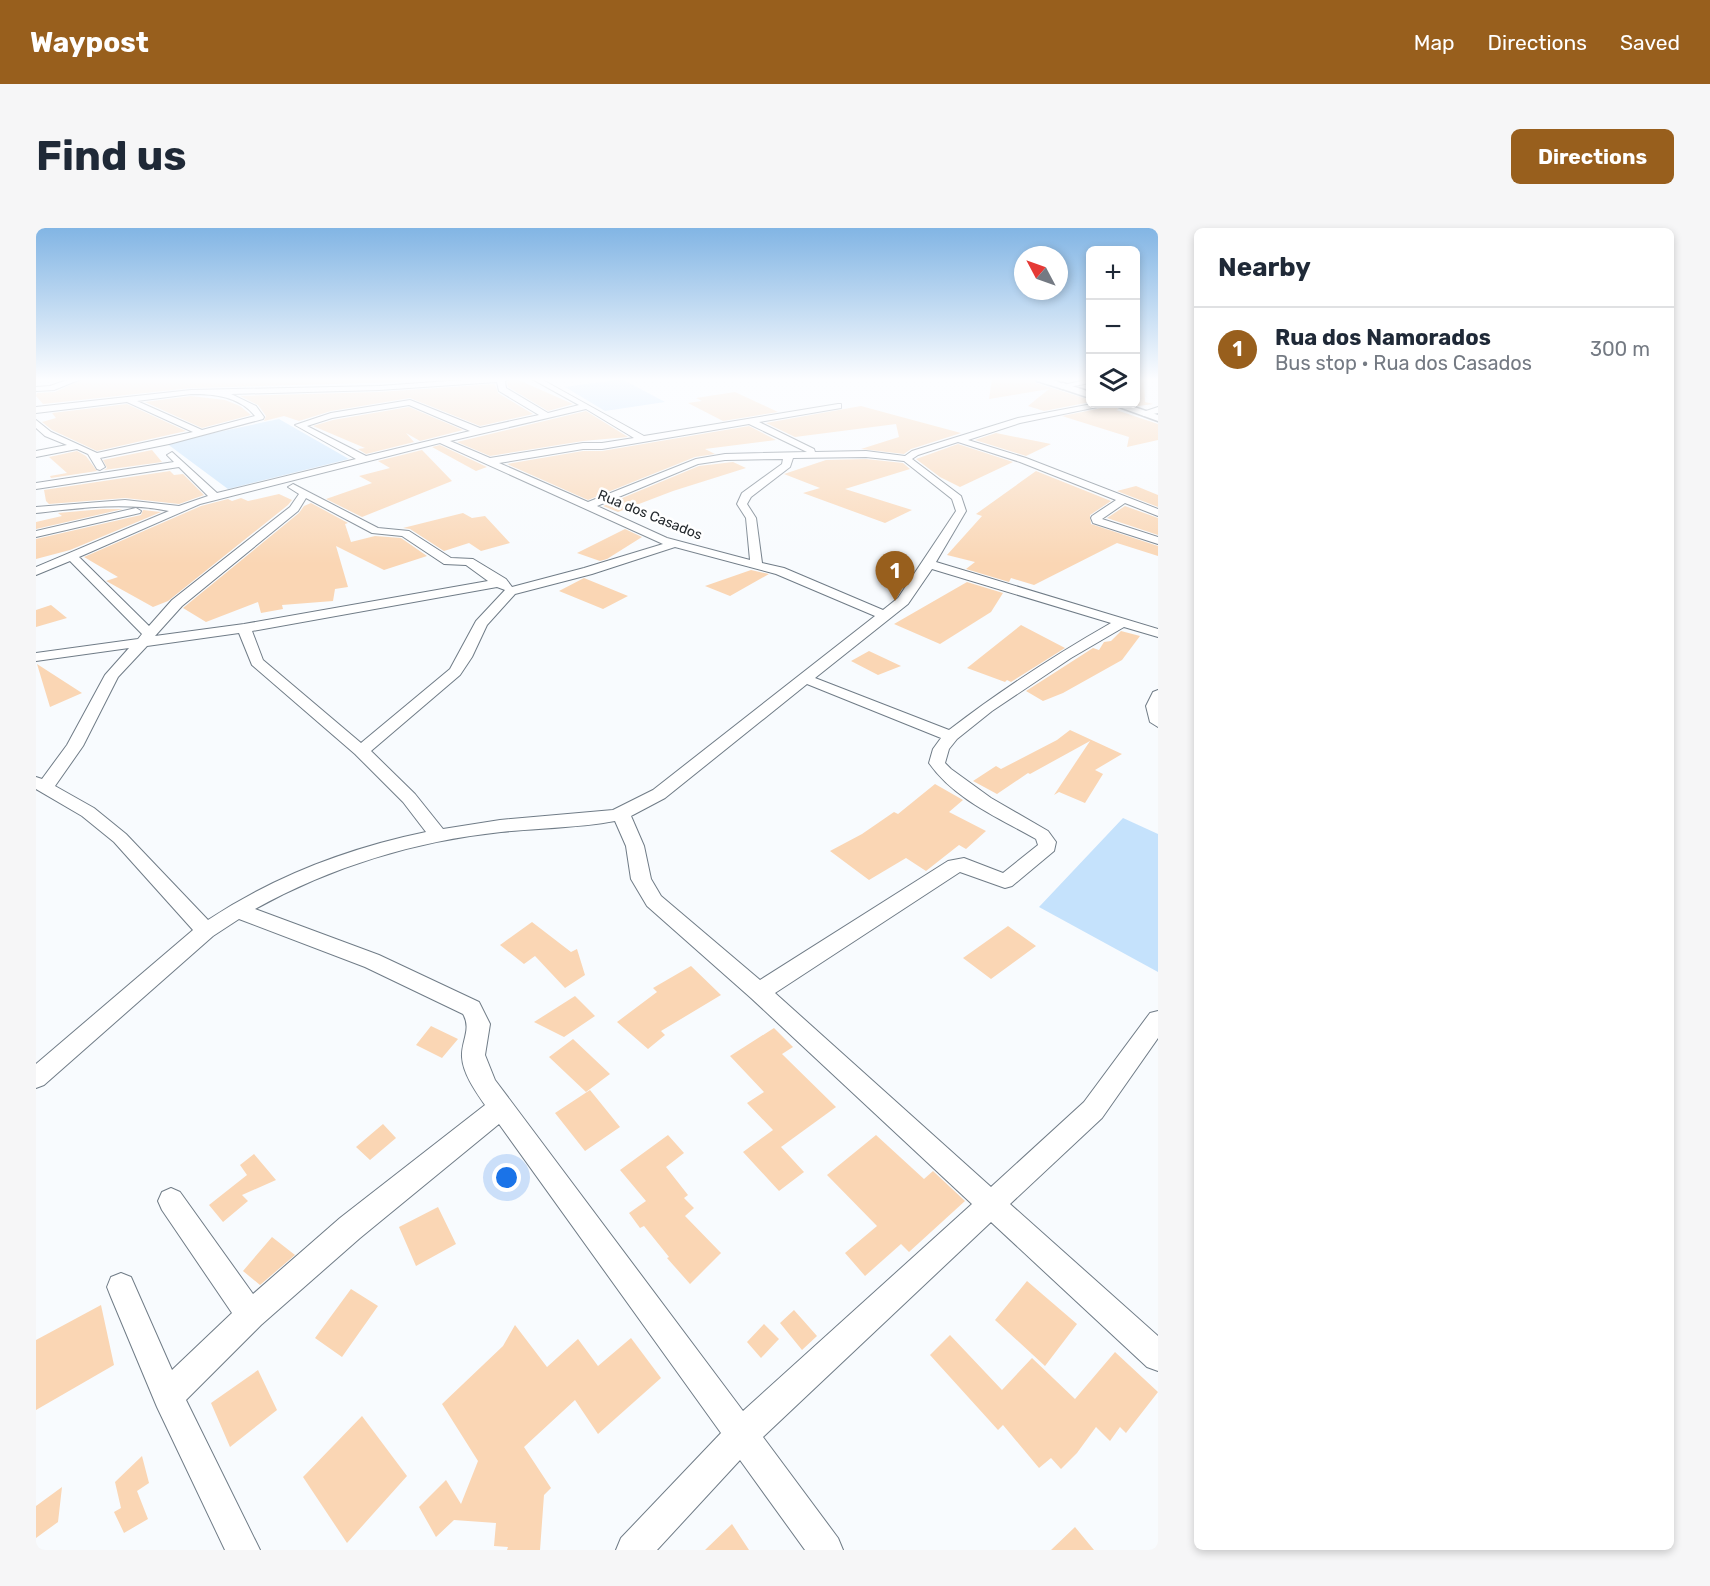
<!DOCTYPE html>
<meta charset="utf-8">
<style>
body{margin:0;font-family:Rubik,sans-serif;background:#f6f6f7;color:#1f2937}
.controls{position:absolute;right:18px;top:18px;display:grid;overflow:hidden;border-radius:9px;box-shadow:0 3px 9px #0003}
.controls button{width:54px;height:54px;display:grid;place-items:center;padding:0;border:0;border-bottom:2px solid #e0e1e3;background:#fff;color:#1f2937;font:30px sans-serif}
.compass{position:absolute;left:978px;top:18px;width:54px;height:54px;border-radius:50%;background:#fff;box-shadow:0 3px 9px #0003;rotate:311deg}
.you{position:absolute;left:471px;top:950px;width:21px;height:21px;margin:-15px;border:4px solid #fff;border-radius:50%;background:#1a73e8;box-shadow:0 0 0 9px #1a73e833}
.badge{display:grid;place-items:center;width:39px;height:39px;border-radius:50%;background:#985f1d;color:#fff;font-size:20px;font-weight:700}
.pin{position:absolute;translate:-50% -50px;filter:drop-shadow(0 2px 3px #0008)}
.pin::after{content:'';position:absolute;top:32px;width:21px;height:18px;background:inherit;clip-path:polygon(0 0,100% 0,50% 100%)}
.list{margin:0;padding:0;list-style:none}
h2{display:flex;justify-content:space-between;align-items:center;height:78px;margin:0;padding:0 24px;font-size:26px}
h2 small{font-size:20px;font-weight:400;color:#747a83}
.list li{display:grid;grid-template-columns:39px 1fr auto;gap:18px;align-items:center;box-sizing:border-box;height:84px;padding:0 24px;border-top:2px solid #e0e1e3}
.list b{display:block;font-size:22px;white-space:nowrap}
.list p{margin:0;font-size:20px;white-space:nowrap;color:#747a83}
.list em{font-size:20px;font-style:normal;color:#747a83}
.icon{flex:none;width:33px;height:33px;fill:none;stroke:currentColor;stroke-width:2;stroke-linecap:round;stroke-linejoin:round}
.map{position:relative;flex:none;width:1122px;height:1322px;overflow:hidden;border-radius:9px}
header{display:flex;align-items:center;gap:36px;box-sizing:border-box;height:84px;padding:0 30px;background:#985f1d;color:#fff}
header strong{font-size:28px}
nav{display:flex;gap:33px;margin-inline-start:auto;font-size:21px}
.intro{display:flex;align-items:center;justify-content:space-between;box-sizing:border-box;height:144px;padding:0 36px}
h1{margin:0;font-size:42px}
.button{padding:15px 27px;border-radius:9px;background:#985f1d;color:#fff;font-size:21px;font-weight:700}
main{display:flex;gap:36px;padding:0 36px}
aside{flex:1;background:#fff;border-radius:9px;box-shadow:0 3px 9px #0003}
.map>svg:first-child{display:block}
.green{fill:#c5e2fc}
.building{fill:#fad6b4}
.lines{fill:none;stroke-linecap:round;stroke-linejoin:round}
.minor-casing{stroke:#707c87;stroke-width:2}
.tertiary-casing{stroke:#707c87;stroke-width:3}
.secondary-casing{stroke:#707c87;stroke-width:3}
.minor{fill:#fff;fill-rule:evenodd}
.tertiary{fill:#fff;fill-rule:evenodd}
.secondary{fill:#fff;fill-rule:evenodd}
.labels{text-anchor:middle;dominant-baseline:central;stroke-width:5;stroke-linejoin:round;paint-order:stroke}
.far-street-label{font-size:14px;fill:#262b2f;stroke:#fff}
</style>
<header>
<strong>Waypost</strong>
<nav><a>Map</a><a>Directions</a><a>Saved</a></nav>
</header>
<div class="intro"><h1>Find us</h1><a class="button">Directions</a></div>
<main>
<div class="map">
<svg width="1122" height="1322" viewBox="0 0 1122 1322">
<rect width="100%" height="100%" fill="#f8fbfe"/>
<path class="green" d="M586,151L629,174L569,183L529,159Z
M243,191L313,231L192,261L130,215Z
M1087,590L1122,606V744L1003,679Z"/>
<path class="building" d="M47,151H362L366,154L155,160L7,176L0,168L1,165L19,164Z
M475,151H480L537,176L512,183L472,159L471,154Z
M956,151H998L1000,155L1054,172V174L1008,183L992,178L1013,161L953,171Z
M1100,151H1108L1109,174L1117,176L1103,178L1095,176H1100Z
M459,156L462,165L497,186L444,198L374,170L295,183L263,193L248,188L228,193L230,188L222,177L204,168L343,164Z
M699,164L742,184L687,193L652,175L666,173L660,170Z
M155,168L189,172L204,178L215,187L166,200L109,174Z
M91,176L150,203L61,223L16,202L6,194L20,190L16,185Z
M1072,176L1083,181L1080,182L1122,196V212L1091,219L1093,209L1026,188L1066,180Z
M825,178L858,187L925,205L875,221L868,226L825,221L863,209L860,196L759,209L730,195Z
M373,179L427,202L384,213L370,205L378,214L330,226L322,221L329,220L277,198L297,192Z
M550,183L592,209L547,213L454,228L421,214Z
M713,198L740,212L669,221L679,226L659,229L552,272L471,236L547,223H566Z
M960,205L1015,216L990,228L939,212Z
M922,216L977,234L924,259L904,249L880,231Z
M404,217L451,239L440,243L396,219Z
M116,222L126,234L68,242L71,240L67,232Z
M386,222L416,253L326,289L290,271L336,255L323,248L354,240L342,233Z
M41,223L50,228L61,243L15,250L14,248L31,245L13,229Z
M830,231L867,235L874,241L809,261L876,282L849,295L767,265L784,260L748,246L790,232Z
M697,234L710,240L637,263L582,284L567,278L663,238Z
M134,243L138,247L147,246L168,267L143,276L89,270L13,276L10,273L8,262Z
M1000,243L1075,273L1054,287L1055,296L1122,318V328L1081,315L998,357L975,350L973,354L930,341L939,334L911,327L946,288L940,286Z
M1100,258L1122,267V279L1081,263Z
M243,266L256,272L252,277L132,373L117,379L72,354L70,353L82,349L48,329L165,278L192,271L196,273L205,270L212,273Z
M275,275L312,295L309,296L315,314L339,308L365,310L391,328L348,342L300,318L312,359L299,361L297,373L246,377L247,381L225,385L222,374L170,394L147,380L263,285L268,278Z
M1089,278L1122,290V307L1071,290Z
M67,281H87L0,301V294L26,288L22,285Z
M107,282L125,284L34,322L0,331V311L105,287Z
M427,285L436,290L449,288L474,315L445,323L433,315L408,323L374,301L367,300Z
M589,301L606,309L571,331L564,333L541,325Z
M715,342L733,346L694,368L669,358Z
M548,350L592,368L567,381L523,363Z
M931,354L967,365L955,384L904,416L858,396Z
M15,377L31,390L0,399V382Z
M985,397L1029,420L975,454L971,452L969,454L931,440Z
M1085,403L1104,408L1086,432L1027,465L1007,473L990,463L1057,420L1063,422L1068,414L1075,413Z
M833,423L865,438L842,447L815,433Z
M1,436L46,465L14,479Z
M1034,502L1086,526L1059,542L1067,546L1049,575L1023,564L1018,567L1054,513L994,546L992,545L961,566L937,553L960,538L965,541L1021,512Z
M899,556L927,572L913,584L950,603L930,621L923,617L890,643L870,630L833,652L794,623L826,606L858,584L862,586Z
M496,694L535,724L541,721L549,747L529,760L499,728L488,736L464,717Z
M972,698L1000,718L955,751L927,730Z
M655,738L685,767L625,803L629,807L612,821L581,794L621,764L617,760Z
M539,768L559,788L528,809L498,794Z
M395,798L422,811L406,830L380,817Z
M738,800L757,819L746,826L800,879L745,919L768,944L743,963L707,924L737,902L711,875L728,864L694,828Z
M537,811L574,846L550,864L513,829Z
M554,862L584,899L549,923L519,885Z
M347,896L360,910L334,932L320,919Z
M632,907L648,925L630,939L652,967L648,970L658,980L649,988L685,1025L654,1056L631,1030L633,1029L608,998L604,1000L593,985L610,973L584,942Z
M840,907L888,951L897,943L929,973L873,1024L865,1016L829,1048L809,1025L841,998L791,947Z
M218,926L240,952L206,967L212,973L187,994L173,977L211,947L204,937Z
M402,979L420,1016L380,1038L363,999Z
M236,1009L259,1027L224,1057L207,1043Z
M991,1053L1041,1096L1009,1138L959,1092Z
M315,1061L342,1078L306,1129L279,1110Z
M65,1077L78,1137L0,1182V1112Z
M758,1082L781,1108L766,1122L744,1095Z
M728,1096L743,1111L725,1130L711,1114Z
M479,1097L511,1139L542,1111L562,1138L595,1110L625,1150L562,1206L539,1172L488,1219L515,1260L508,1267L504,1322H471L472,1319L458,1318L460,1295L418,1292L400,1309L383,1279L410,1252L425,1276L442,1233L406,1176L467,1118Z
M914,1107L966,1162L996,1130L1039,1171L1079,1124L1122,1164L1090,1205L1084,1199L1074,1213L1060,1199L1041,1225L1025,1241L1015,1230L1003,1240L967,1197L962,1202L894,1127Z
M222,1142L241,1182L194,1219L175,1175Z
M326,1188L371,1248L311,1315L267,1249Z
M106,1228L113,1255L101,1263L112,1291L88,1305L78,1284L85,1280L79,1254Z
M26,1259L22,1294L0,1310V1278Z
M696,1296L713,1322H669Z
M1039,1299L1058,1322H1015Z"/>
<g class="lines">
<defs>
<path id="minor" d="M34,151H45L18,162L0,163V159L14,158Z
M441,151H473L469,153L470,160L512,185L543,177L496,151H505L608,208L802,176H805V180L723,194L778,221L779,224L830,223L869,228L876,223L982,190L1056,176H1070L1066,178L984,195L932,212L990,230L1122,281V288L1089,275L1066,291L1122,309V316L1057,295L1055,290L1056,288L1080,272L984,234L922,214L882,227L876,231L925,268L930,283L900,334L1122,401V409L1088,399L1035,430L956,483L921,511L913,521L909,535L915,541L955,570L1012,603L1020,614L1018,623L976,658L969,660L924,644L739,765L955,959L1048,874L1114,785L1122,783V810L1066,890L974,976L1122,1108V1143L1111,1139L955,994L727,1209L802,1310L807,1322H769L704,1232L621,1322H580L585,1310L685,1205L463,896L324,1010L225,1097L150,1172L224,1322H189L121,1179L75,1069L71,1059L75,1049L85,1045L95,1049L136,1142L196,1085L126,982L122,973L126,964L135,960L144,964L217,1066L304,990L449,877C440,864 427,846 426,829C425,813 436,801 427,786L329,739L203,691L177,708L8,857L0,860V836L157,702L78,614L46,588L0,561V549L6,551L31,517L69,447L93,420L0,433V425L102,411L106,406L34,333L0,347V339L133,283C89,274 44,280 0,285V279L89,272L143,278L172,268L143,239L0,261V255L138,234L131,227L136,224L181,265L320,231L259,197L295,185L374,172L444,200L503,187L463,163L461,154L343,162L195,166L220,178L228,189L227,191L133,216L64,230L69,239L64,242L61,241L52,226L41,221L0,229V223L31,217L9,208L0,200V192L15,204L61,225L157,204L91,174L0,185V179L155,162L343,158ZM155,166C178,166 203,168 219,188L166,202L101,173ZM373,177L434,203L330,228L271,198L296,190ZM550,181L598,210L566,215H547L454,230L414,213ZM713,196L771,224L689,226L660,231L552,274L463,235L547,221H566ZM404,215L627,316L548,340L476,359L470,351L437,331L415,330L373,303L342,300L257,256L252,259L263,266L254,279L136,372L113,398L43,329L164,276ZM830,229L868,233L916,271L920,283L862,370L847,382L748,340L726,335L720,290L711,276L715,269L754,239L757,230ZM747,231L746,236L706,265L701,276L710,290L714,332L631,310L561,278L662,236L689,232ZM270,270L336,305L366,308L408,336L430,337L452,353L208,396L119,408L146,378L262,283ZM639,319L740,346L839,388L617,562L577,582L464,592L407,601L379,566L335,523L424,447L436,429L451,397L479,366L556,346ZM896,341L1075,395C1019,427 965,462 913,502L779,450L872,376ZM461,359L469,362L440,393L414,441L325,515L227,432L216,403ZM203,405L216,437L319,526L367,574L390,604C312,620 237,649 172,692L90,606L58,580L19,558L47,518L82,449L111,418ZM771,456L905,510L897,521L893,535C918,571 963,590 1000,611L1002,617L967,645L928,630L912,633L724,752L625,668L615,651L608,618L595,588L629,570ZM579,593L590,618L595,651L611,678L715,770L936,976L707,1183L459,852L449,827L454,796L443,774L343,727L219,681C295,639 379,613 465,604C503,600 542,600 579,593Z
M1054,151V155L1027,160L1023,158Z
M1122,179V185L1108,188L1104,185Z
M100,280L105,283L104,285L0,309V303Z
M1122,462V499L1114,494L1110,478L1117,464Z"/>
<path id="tertiary" d="M1027,155L1054,164V170L1024,160V156Z
M1075,176H1089L1122,187V193Z"/>
<path id="secondary" d="M1000,151H1015L1032,158L1027,161L1001,153Z"/>
</defs>
<use href="#minor" class="minor-casing"/>
<use href="#tertiary" class="tertiary-casing"/>
<use href="#secondary" class="secondary-casing"/>
<use href="#minor" class="minor"/>
<use href="#tertiary" class="tertiary"/>
<use href="#secondary" class="secondary"/>
</g>
<linearGradient id="sky" x2="0" y2="1"><stop stop-color="#82b5e4"/><stop offset="0.45" stop-color="#fcfdff"/><stop offset="1" stop-color="#fcfdff" stop-opacity="0"/></linearGradient>
<rect width="1122" height="336" fill="url(#sky)"/>
<g class="labels">
<g class="far-street-label">
<text transform="translate(614 287) rotate(22)">Rua dos Casados</text>
</g>
</g>
</svg>
<div class="controls">
<button>+</button>
<button>−</button>
<button><svg class="icon" aria-label="layers" viewBox="0 0 24 24"><path d="M12 4l9 5-9 5-9-5zM3 14l9 5 9-5"/></svg></button>
</div>
<svg class="compass" viewBox="-18 -18 36 36"><path d="M0-13l5 13h-10z" fill="#e53935"/><path d="M0 13l5-13h-10z" fill="#747a83"/></svg>
<div class="you"></div>
<div class="pin badge" style="left:859px;top:373px">1</div>
</div>
<aside>
<h2>Nearby<small></small></h2>
<ul class="list">
<li><span class="badge">1</span><div><b>Rua dos Namorados</b><p>Bus stop · Rua dos Casados</p></div><em>300 m</em></li>
</ul>
</aside>
</main>
